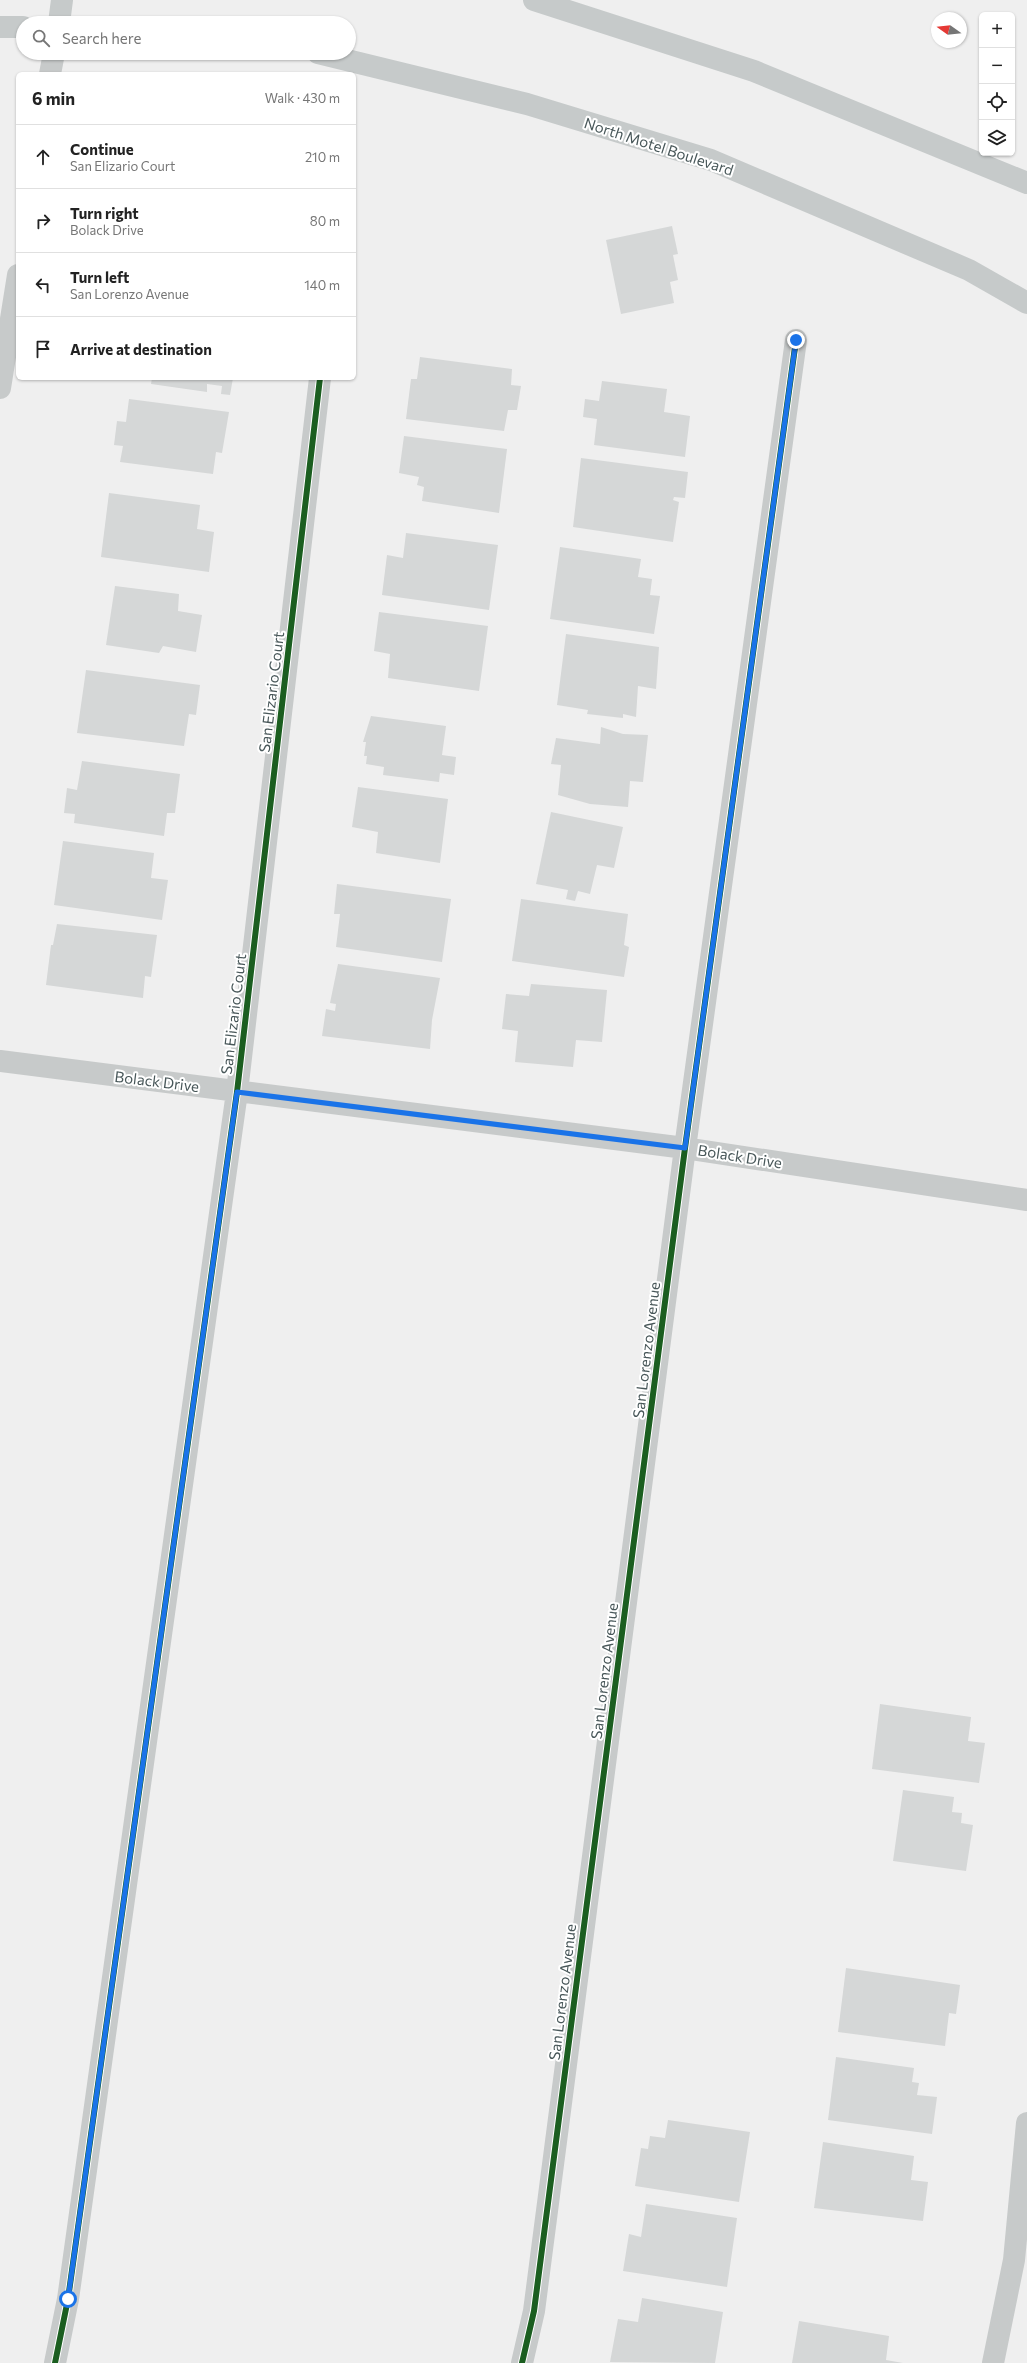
<!DOCTYPE html>
<meta charset="utf-8">
<style>
body{margin:0;font-family:Commissioner,sans-serif;background:#f6f6f6;color:#222}
.controls{position:absolute;right:12px;top:12px;display:grid;overflow:hidden;border-radius:6px;box-shadow:0 1px 3px #0004}
.controls button{width:36px;height:36px;display:grid;place-items:center;padding:0;border:0;border-bottom:1px solid #e0e0e0;background:#fff;color:#222;font:20px sans-serif}
.compass{position:absolute;left:931px;top:12px;width:36px;height:36px;border-radius:50%;background:#fff;box-shadow:0 1px 3px #0004;rotate:285deg}
.stop{position:absolute;width:12px;height:12px;margin:-9px;border:3px solid #1a73e8;border-radius:50%;background:#fff}
.stop.end{background:#1a73e8;border-color:#fff;box-shadow:0 1px 4px #0008}
.list{margin:0;padding:0;list-style:none}
h2{display:flex;justify-content:space-between;align-items:center;height:52px;margin:0;padding:0 16px;font-size:17px}
h2 small{font-size:13px;font-weight:400;color:#767676}
.list li{display:grid;grid-template-columns:26px 1fr auto;gap:12px;align-items:center;box-sizing:border-box;height:64px;padding:0 16px;border-top:1px solid #e0e0e0}
.list b{display:block;font-size:15px;white-space:nowrap}
.list p{margin:0;font-size:13px;white-space:nowrap;color:#767676}
.list em{font-size:13px;font-style:normal;color:#767676}
.icon{flex:none;width:22px;height:22px;fill:none;stroke:currentColor;stroke-width:2;stroke-linecap:round;stroke-linejoin:round}
.map{position:relative;flex:none;width:1027px;height:2363px;overflow:hidden}
.search{position:absolute;background:#fff;box-shadow:0 1px 3px #0004;left:16px;top:16px;width:340px;height:44px;display:flex;align-items:center;gap:10px;box-sizing:border-box;padding:0 14px;border-radius:22px;color:#767676;font-size:15px}
.panel{position:absolute;background:#fff;box-shadow:0 1px 3px #0004;left:16px;top:72px;width:340px;height:308px;border-radius:6px}
.map>svg:first-child{display:block}
.building{fill:#d5d7d7}
.lines{fill:none;stroke-linecap:round;stroke-linejoin:round}
.street{stroke:#c7caca;stroke-width:22}
.secondary{stroke:#c6caca;stroke-width:22}
.cycleway-casing{stroke:#fff;stroke-width:8}
.cycleway{stroke:#1b5e20;stroke-width:6}
.route{stroke:#1a73e8;stroke-width:5}
.labels{text-anchor:middle;dominant-baseline:central;stroke-width:4;stroke-linejoin:round;paint-order:stroke}
.street-label{font-size:15px;fill:#485759;stroke:#fff}
</style>
<div class="map">
<svg width="1027" height="2363" viewBox="0 0 1027 2363">
<rect width="100%" height="100%" fill="#efefef"/>
<path class="building" d="M672,226L678,254L673,255L678,280L670,282L674,303L621,314L606,240Z
M420,357L512,369L511,385L521,386L517,410H508L504,431L406,419L411,379H417Z
M152,378H233L230,395L221,394L222,386L207,384V392L151,384Z
M602,381L667,389L664,412L690,416L685,457L594,445L597,419L583,417L585,399L599,401Z
M129,399L229,412L222,453L216,452L213,474L120,462L123,446L114,445L117,421L126,422Z
M404,436L507,449L499,513L422,501L424,487L417,485L419,477L399,473Z
M581,458L688,472L685,498L674,497L673,500L679,502L673,542L573,527Z
M109,493L200,505L197,529L214,532L209,572L101,557Z
M406,533L498,545L489,610L382,595L387,555L403,558Z
M560,547L641,559L638,577L652,579L650,595L660,596L654,634L550,619Z
M115,586L179,594L178,611L202,615L196,652L163,646L159,653L106,645Z
M379,612L488,626L479,691L388,678L390,654L374,651Z
M566,634L659,647L656,689L638,686L636,717L623,714V718L587,714L588,710L557,705Z
M86,670L200,685L196,715L189,714L184,746L77,733Z
M371,716L446,726L442,755L456,757L454,775L440,773L439,782L383,775L384,767L366,764L367,756H364L366,742H363Z
M601,727L623,734L648,735L643,782L630,781L628,807L590,804L558,795L561,765L551,764L556,738L600,744Z
M82,761L180,774L175,813H167L164,836L74,823L75,814L64,813L67,788L77,790Z
M358,787L448,799L440,863L376,853L378,832L352,827Z
M551,812L623,827L614,868L597,865L590,894L578,891L575,901L566,899L568,890L536,884Z
M63,841L154,853L151,878L168,880L162,920L54,905Z
M337,884L451,899L442,962L336,947L340,914H334Z
M521,899L628,914L624,945L629,947L624,977L512,961Z
M57,924L157,935L151,977L145,976L143,998L46,985L51,945H53Z
M338,964L440,978L432,1020L430,1049L322,1036L326,1009L335,1011L336,1004L330,1003Z
M531,984L607,990L602,1042L576,1040L573,1067L515,1062L518,1031L502,1029L506,994L529,996Z
M880,1704L971,1717L968,1741L985,1743L979,1783L872,1769Z
M903,1790L954,1797L952,1812L962,1813L961,1823L973,1825L966,1871L893,1861Z
M846,1968L960,1985L956,2014L949,2013L945,2046L838,2032Z
M836,2057L914,2068L912,2082L919,2083L917,2095L937,2097L932,2134L828,2120Z
M668,2120L750,2132L739,2202L635,2186L641,2148L648,2149L650,2136L665,2138Z
M823,2142L914,2156L911,2180L928,2182L923,2221L814,2208Z
M646,2204L737,2218L727,2287L623,2271L629,2234L641,2237Z
M642,2298L723,2312L715,2363L610,2362L618,2319L638,2322Z
M799,2321L889,2336L886,2360L903,2363H792Z"/>
<g class="lines">
<path class="street" d="M50,74L54,53
M0,388L18,275
M0,1061L685,1148L1027,1200
M55,2363L68,2299L237,1092L320,378
M522,2363L534,2311L685,1148L796,340
M993,2363L1014,2260L1027,2123"/>
<path class="secondary" d="M534,0L754,71L1027,183
M59,23L62,0
M0,27H23
M318,53L527,104L711,160L969,270L1027,303"/>
<defs>
<path id="cycleway" d="M55,2363L68,2299L237,1092L320,378
M522,2363L534,2311L685,1148L796,340"/>
</defs>
<use href="#cycleway" class="cycleway-casing"/>
<use href="#cycleway" class="cycleway"/>
</g>
<g class="lines">
<path class="route" d="M68,2299L237,1092L685,1148L796,340"/>
</g>
<g class="labels">
<g class="street-label">
<text transform="translate(659 146) rotate(18)">North Motel Boulevard</text>
<text transform="translate(271 692) rotate(-83)">San Elizario Court</text>
<text transform="translate(233 1014) rotate(-83)">San Elizario Court</text>
<text transform="translate(157 1081) rotate(7)">Bolack Drive</text>
<text transform="translate(740 1156) rotate(9)">Bolack Drive</text>
<text transform="translate(646 1350) rotate(-83)">San Lorenzo Avenue</text>
<text transform="translate(604 1671) rotate(-83)">San Lorenzo Avenue</text>
<text transform="translate(562 1992) rotate(-83)">San Lorenzo Avenue</text>
</g>
</g>
</svg>
<div class="controls">
<button>+</button>
<button>−</button>
<button><svg class="icon" aria-label="locate" viewBox="0 0 24 24"><circle cx="12" cy="12" r="6"/><path d="M12 2v4M12 18v4M2 12h4M18 12h4"/></svg></button>
<button><svg class="icon" aria-label="layers" viewBox="0 0 24 24"><path d="M12 4l9 5-9 5-9-5zM3 14l9 5 9-5"/></svg></button>
</div>
<svg class="compass" viewBox="-18 -18 36 36"><path d="M0-13l5 13h-10z" fill="#e53935"/><path d="M0 13l5-13h-10z" fill="#767676"/></svg>
<div class="stop" style="left:68px;top:2299px"></div>
<div class="stop end" style="left:796px;top:340px"></div>
<div class="search"><svg class="icon" aria-label="search" viewBox="0 0 24 24"><circle cx="10" cy="10" r="6"/><path d="M15 15l6 6"/></svg>Search here</div>
<section class="panel">
<h2>6 min<small>Walk · 430 m</small></h2>
<ul class="list">
<li><svg class="icon" aria-label="ahead" viewBox="0 0 24 24"><path d="M12 20V5M6 11l6-6 6 6"/></svg><div><b>Continue</b><p>San Elizario Court</p></div><em>210 m</em></li>
<li><svg class="icon" aria-label="right" viewBox="0 0 24 24"><path d="M7 20v-9h11M14 6l5 5-5 5"/></svg><div><b>Turn right</b><p>Bolack Drive</p></div><em>80 m</em></li>
<li><svg class="icon" aria-label="left" viewBox="0 0 24 24"><path d="M17 20v-9H6M10 6l-5 5 5 5"/></svg><div><b>Turn left</b><p>San Lorenzo Avenue</p></div><em>140 m</em></li>
<li><svg class="icon" aria-label="arrive" viewBox="0 0 24 24"><path d="M6 21V4h12l-3 4 3 4H6"/></svg><div><b>Arrive at destination</b></div></li>
</ul>
</section>
</div>
